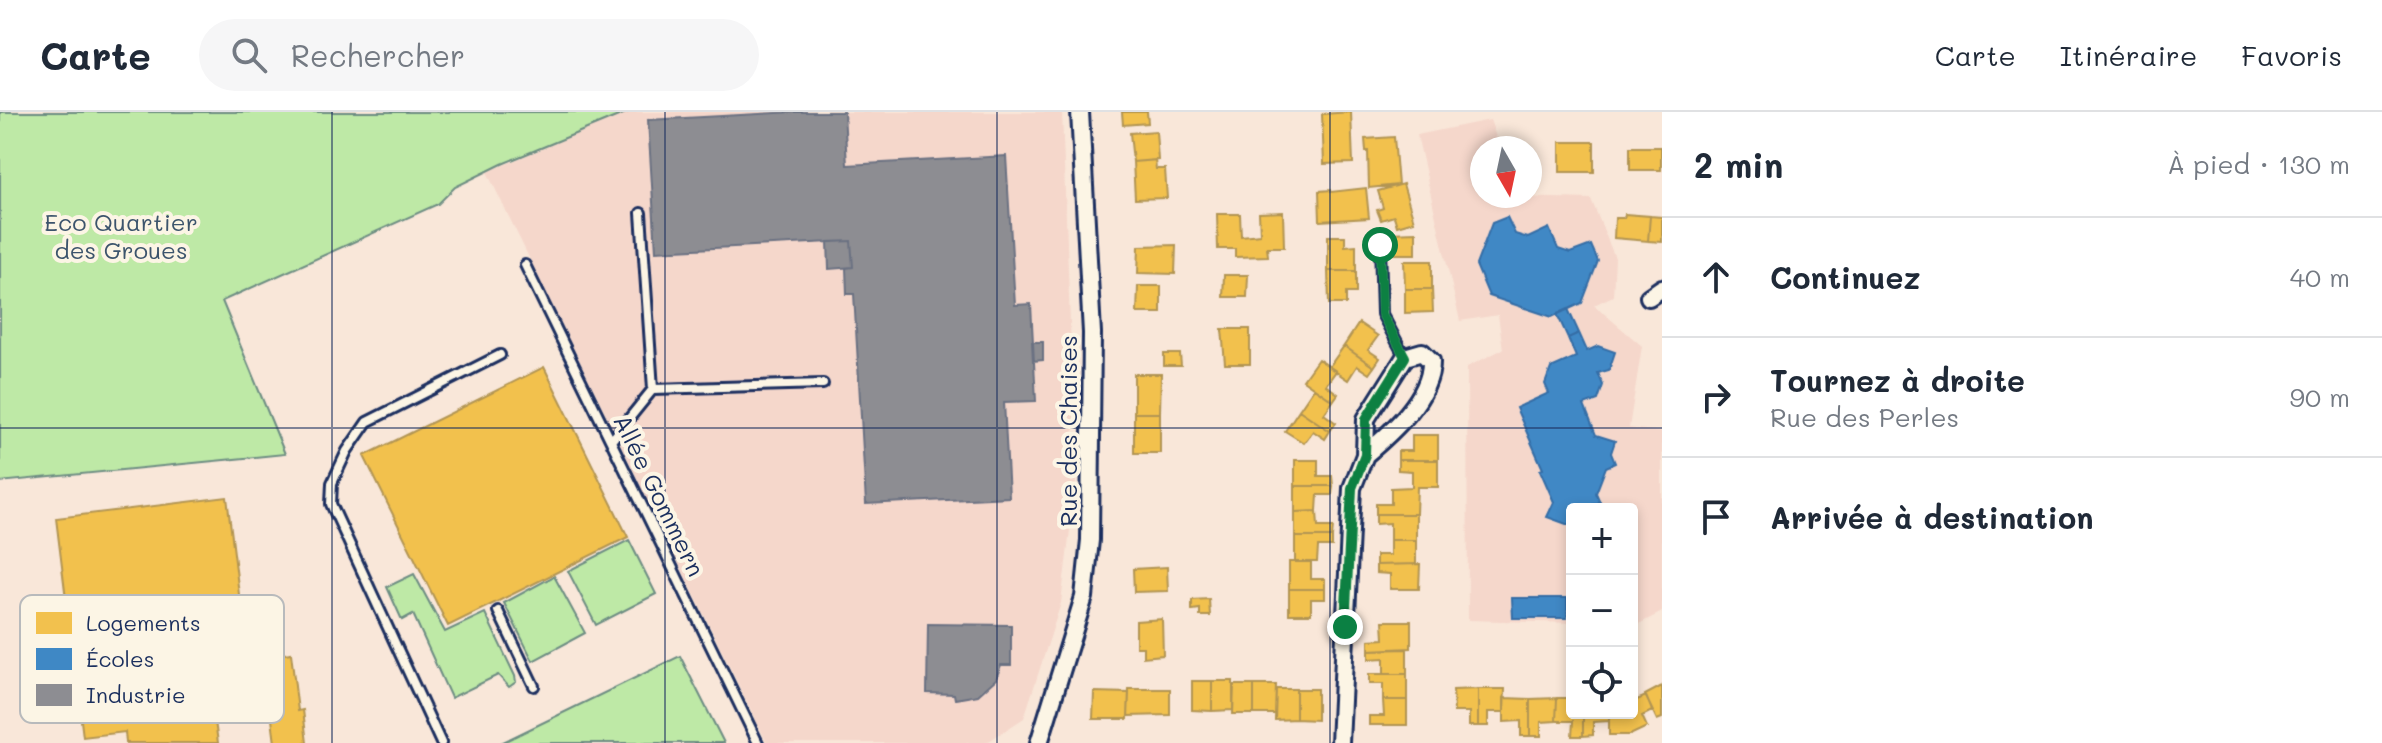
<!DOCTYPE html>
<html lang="fr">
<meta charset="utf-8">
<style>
body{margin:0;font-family:Mali,sans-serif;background:#f6f6f7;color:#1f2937}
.controls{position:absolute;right:24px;bottom:24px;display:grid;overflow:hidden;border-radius:8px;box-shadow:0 4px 12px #0003}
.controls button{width:72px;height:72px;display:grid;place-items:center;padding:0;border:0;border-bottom:2px solid #e0e1e3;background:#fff;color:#1f2937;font:40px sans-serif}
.compass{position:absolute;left:1470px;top:24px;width:72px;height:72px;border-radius:50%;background:#fff;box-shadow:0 4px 12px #0003;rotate:171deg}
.stop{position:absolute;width:24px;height:24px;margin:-18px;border:6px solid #0b8043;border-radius:50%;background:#fff}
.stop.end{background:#0b8043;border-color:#fff;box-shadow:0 2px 8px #0008}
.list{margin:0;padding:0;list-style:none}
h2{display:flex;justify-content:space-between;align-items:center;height:104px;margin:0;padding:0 32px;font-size:34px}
h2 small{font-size:26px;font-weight:400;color:#747a83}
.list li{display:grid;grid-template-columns:52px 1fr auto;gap:24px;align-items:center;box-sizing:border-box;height:120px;padding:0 32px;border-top:2px solid #e0e1e3}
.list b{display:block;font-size:30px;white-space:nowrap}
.list p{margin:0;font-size:26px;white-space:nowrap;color:#747a83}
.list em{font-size:26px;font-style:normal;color:#747a83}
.icon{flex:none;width:44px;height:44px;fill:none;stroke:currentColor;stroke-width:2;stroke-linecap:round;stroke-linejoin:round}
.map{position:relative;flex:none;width:1662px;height:631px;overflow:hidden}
header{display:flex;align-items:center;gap:48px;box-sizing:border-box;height:112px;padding:0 40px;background:#fff;border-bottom:2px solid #e0e1e3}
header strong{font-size:38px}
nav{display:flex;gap:44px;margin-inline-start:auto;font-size:28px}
.search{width:560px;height:72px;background:#f6f6f7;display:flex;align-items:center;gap:20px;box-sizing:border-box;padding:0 28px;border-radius:44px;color:#747a83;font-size:30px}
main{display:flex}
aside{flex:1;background:#fff}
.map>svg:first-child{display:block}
.built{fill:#f5d7cb}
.green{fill:#bee9a6;stroke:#6c8c82;stroke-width:2}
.homes{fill:#f2c14e;stroke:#b29553;stroke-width:2}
.schools{fill:#3f88c5;stroke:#346da6;stroke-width:2}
.industry{fill:#8d8d92;stroke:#6b7182;stroke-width:2}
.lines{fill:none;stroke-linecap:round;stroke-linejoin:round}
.lane-casing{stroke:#1b2f5e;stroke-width:14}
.street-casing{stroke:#1b2f5e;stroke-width:22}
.lane{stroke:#fcf5e5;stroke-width:8}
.street{stroke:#fcf5e5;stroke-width:16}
.route{stroke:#0b8043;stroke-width:10}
.grid{fill:none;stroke:#1b2f5e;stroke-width:2;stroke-opacity:0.55}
.labels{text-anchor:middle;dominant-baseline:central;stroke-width:8;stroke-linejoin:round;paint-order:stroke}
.park-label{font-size:24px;fill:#3c546c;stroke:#fcf5e5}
.street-label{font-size:24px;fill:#1b2f5e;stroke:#fcf5e5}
.key{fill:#fcf5e5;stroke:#b8babc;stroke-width:2}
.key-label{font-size:22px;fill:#1b2f5e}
</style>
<header>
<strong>Carte</strong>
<div class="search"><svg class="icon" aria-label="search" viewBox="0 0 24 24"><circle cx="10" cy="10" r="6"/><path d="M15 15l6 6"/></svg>Rechercher</div>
<nav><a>Carte</a><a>Itinéraire</a><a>Favoris</a></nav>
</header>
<main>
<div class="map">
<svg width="1662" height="631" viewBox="0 0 1662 631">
<rect width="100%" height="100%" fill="#f9e7d9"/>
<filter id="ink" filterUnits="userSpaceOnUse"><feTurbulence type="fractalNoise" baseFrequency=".0125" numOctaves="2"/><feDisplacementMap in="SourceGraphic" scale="16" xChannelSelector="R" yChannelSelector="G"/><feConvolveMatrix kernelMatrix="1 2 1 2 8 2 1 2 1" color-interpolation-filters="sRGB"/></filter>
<g filter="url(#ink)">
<path class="built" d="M628,0H1062L1076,370L1061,491L1024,606L986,631H767L487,60Z
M1490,8L1500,36H1482V84L1591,87L1615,146L1613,184L1594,193L1642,234L1629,316L1662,320V500L1637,513H1632V397H1572V511L1468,508L1467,255L1503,237L1498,203L1460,209L1417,23Z"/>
<path class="green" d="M0,0H628L502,52L455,75L438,92L222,189L285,342L0,370Z
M629,428L656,482L596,513L568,459Z
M414,462L445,520L485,501L515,564L516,570L509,575L498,563L451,586L413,502L402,508L387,475Z
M554,464L585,521L533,549L504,491Z
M680,544L724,631H501Z"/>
<path class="homes" d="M1122,0H1147L1148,11L1123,13Z
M1351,0L1353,51L1324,52L1322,2Z
M1156,19L1158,48L1133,50L1130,21Z
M1394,25L1398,73L1369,76L1368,39H1366L1365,27Z
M1560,30H1594V60H1560Z
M1630,35H1661V58H1630Z
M1155,48L1156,57H1165L1167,86L1135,87L1133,50Z
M1403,72L1414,109L1397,114L1394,104L1381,108L1377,98L1383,96L1378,79Z
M1366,76L1369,106L1320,109L1319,79L1331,78V80Z
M1283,100L1284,135H1267L1268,144L1235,145V137H1218L1217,102H1240L1241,124L1260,122L1259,101Z
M1625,102L1650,104L1648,129L1614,126L1615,106H1624Z
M1650,104L1662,105V130L1648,129Z
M1416,120V142H1389L1388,121Z
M1328,124H1345V134L1356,133V159H1328Z
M1176,133L1175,162L1138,161L1139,134Z
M1404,149H1432V177H1405Z
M1328,159H1356V181H1346V192H1329Z
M1224,163H1248L1247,185H1223Z
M1138,174H1161V201H1137Z
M1405,177H1432L1433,200L1405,201Z
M1359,211L1378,224L1368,238L1380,246L1374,255L1344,234Z
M1222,217H1250V252H1225Z
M1344,234L1374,255L1369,262L1357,254L1348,268L1329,255Z
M1164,242H1180L1181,254H1164Z
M1318,247L1336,259L1326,273L1338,282L1333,289L1303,268Z
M544,255L628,425L448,514L364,344Z
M1134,262H1161L1160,301H1134Z
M1314,276L1333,289L1324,302L1336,311L1330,319L1299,298Z
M1299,298L1330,319L1325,327L1313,319L1304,331L1285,319Z
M1134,301H1160V341H1134Z
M1412,323H1438V348H1398V339H1412Z
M1295,348H1318V364H1332L1333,374H1295Z
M1398,348H1438V375H1417L1416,402H1376V392H1391V376L1412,375V359L1398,358Z
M1295,374H1333L1332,383H1318L1317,399L1295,400Z
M227,385L254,604L215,609L218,631H126L125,620L83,625L56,406Z
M1317,399L1318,415H1333L1332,425H1295V400Z
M1376,402H1416V428H1390V411L1376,412Z
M1295,425H1332V435H1318L1317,450H1295Z
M1390,428H1416V452L1376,453V443H1390Z
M1289,450H1311V467H1325V477H1289Z
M1420,452L1419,477H1390V462L1376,461V453Z
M1167,455L1168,479L1134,480L1133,457Z
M1289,477H1325V487H1311V502H1289Z
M1209,487L1210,504H1200V497L1192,498V488Z
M1162,507L1163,543L1143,545V535H1136V509Z
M1383,509H1411V536L1369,538V528L1384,527Z
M1407,537V562H1384V546L1369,547V538Z
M291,541L298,599L303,598L307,631H275L264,545Z
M1369,562H1407V588H1383V572H1369Z
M1192,569H1212V599L1192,598Z
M1212,569H1233V598L1212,599Z
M1234,573H1254V602H1233Z
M1254,573H1276L1275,602H1254Z
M1662,574V606L1657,608L1645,583Z
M1129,577H1170V603L1128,604Z
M1276,577H1296V607L1275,608Z
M1296,577H1317V608L1296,607Z
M1478,577V614H1469V600H1454L1453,578Z
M1478,577H1505L1504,600H1488V614H1478Z
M1094,580L1129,581L1128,607H1093Z
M1646,584L1652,599L1642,604L1647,615L1630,623H1609V601H1632V590Z
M1504,586L1530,587V624H1521V609L1504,610Z
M1557,586L1556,609L1541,610V624H1530V587Z
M1557,586H1572V601H1583V624H1572L1573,609H1556Z
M1383,588H1407V613H1369V604H1384Z
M1583,601H1609V609L1593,610V623L1583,624Z"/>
<path class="schools" d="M1507,105L1515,122L1528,126L1549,116L1558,137L1570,141L1591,133L1598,149L1582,191L1552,205L1489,184L1476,153L1492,111Z
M1568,197L1579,221L1568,226L1557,202Z
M1579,221L1587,239L1598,234L1615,240L1609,258L1598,261L1603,273L1598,288L1584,293L1596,323L1615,329L1611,341L1615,351L1606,355L1596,381L1600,390L1592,393L1590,397H1572V414L1547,405L1554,390L1540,358L1543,357L1516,296L1549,281L1545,272L1551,256L1576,245L1568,226Z
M1512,486H1567V506H1513Z"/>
<path class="industry" d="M795,0H844L847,53L1006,44L1015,193L1031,192L1036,289L1004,290L1009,385L866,392L854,182H847L846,156L853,155L851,129L656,139L648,8Z
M851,129L853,155L829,157L828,130Z
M1032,230H1043V248L1033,249Z
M928,512L1011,513V553H1001L996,567L978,583L955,587L954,582L927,581Z"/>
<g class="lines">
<defs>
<path id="lane" d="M641,101L653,277L823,272
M1380,133L1382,202L1405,245
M525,153L758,631
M611,329L653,277
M498,499L534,574
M441,631L331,392L332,371L347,339L367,310L500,243"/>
<path id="street" d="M1649,185L1662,176
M1039,631L1084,485L1090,428L1092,221L1080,0
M1340,631L1352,376L1365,343L1366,307L1405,245L1422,240L1431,249C1432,285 1391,321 1365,343"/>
</defs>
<use href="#lane" class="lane-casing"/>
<use href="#street" class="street-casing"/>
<use href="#lane" class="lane"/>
<use href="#street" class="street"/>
</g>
</g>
<g class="lines" filter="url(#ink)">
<path class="route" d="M1345,515L1352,376L1365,343L1366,307L1405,245L1382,202L1380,133"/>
</g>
<path class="grid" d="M332,0V631M665,0V631M997,0V631M1330,0V631M0,316H1662"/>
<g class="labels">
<g class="park-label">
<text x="121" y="109">Eco Quartier<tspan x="121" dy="28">des Groues</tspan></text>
</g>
<g class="street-label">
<text transform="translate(1067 319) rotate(-90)">Rue des Chaises</text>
<text transform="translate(660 383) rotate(64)">Allée Gommern</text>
</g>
</g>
<rect x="20" y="483" width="264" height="128" rx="12" class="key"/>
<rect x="36" y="500" width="36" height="22" fill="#f2c14e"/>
<rect x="36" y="536" width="36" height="22" fill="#3f88c5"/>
<rect x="36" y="572" width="36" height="22" fill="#8d8d92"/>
<g class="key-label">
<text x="86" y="519">Logements</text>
<text x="86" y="555">Écoles</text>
<text x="86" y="591">Industrie</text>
</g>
</svg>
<div class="controls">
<button>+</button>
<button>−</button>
<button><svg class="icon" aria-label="locate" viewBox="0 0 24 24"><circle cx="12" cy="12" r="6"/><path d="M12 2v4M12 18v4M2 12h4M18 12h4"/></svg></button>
</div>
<svg class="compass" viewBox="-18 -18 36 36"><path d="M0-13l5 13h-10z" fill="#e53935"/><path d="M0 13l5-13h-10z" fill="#747a83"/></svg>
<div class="stop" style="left:1380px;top:133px"></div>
<div class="stop end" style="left:1345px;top:515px"></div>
</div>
<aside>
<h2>2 min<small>À pied · 130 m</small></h2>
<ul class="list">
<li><svg class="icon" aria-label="ahead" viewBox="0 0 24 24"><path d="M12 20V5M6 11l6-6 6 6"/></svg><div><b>Continuez</b></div><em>40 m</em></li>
<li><svg class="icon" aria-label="right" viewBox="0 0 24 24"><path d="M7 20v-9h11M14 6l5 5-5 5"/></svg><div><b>Tournez à droite</b><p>Rue des Perles</p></div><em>90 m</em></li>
<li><svg class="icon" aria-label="arrive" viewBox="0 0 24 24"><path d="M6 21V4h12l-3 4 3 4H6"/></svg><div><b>Arrivée à destination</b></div></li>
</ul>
</aside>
</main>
